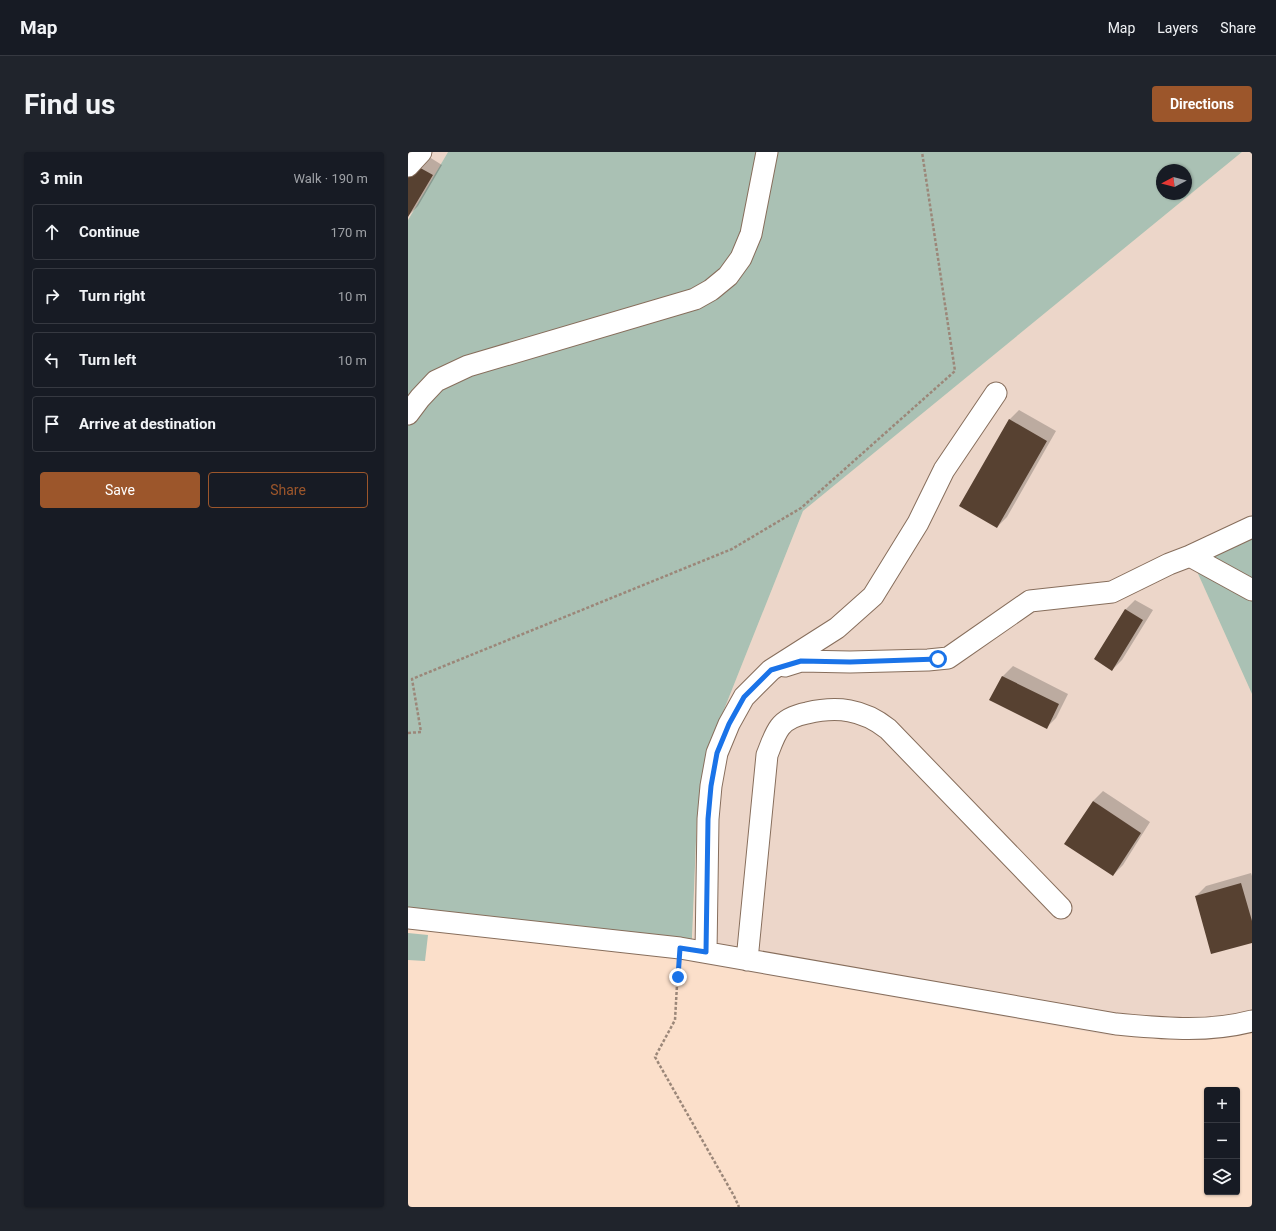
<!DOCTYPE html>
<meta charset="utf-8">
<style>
body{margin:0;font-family:Roboto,sans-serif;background:#20242c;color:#f1f3f6}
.controls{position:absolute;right:12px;bottom:12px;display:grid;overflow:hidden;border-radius:4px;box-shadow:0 1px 3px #0004}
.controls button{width:36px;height:36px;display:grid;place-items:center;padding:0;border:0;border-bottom:1px solid #363941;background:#171b24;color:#f1f3f6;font:20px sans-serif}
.compass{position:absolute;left:748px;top:12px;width:36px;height:36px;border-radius:50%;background:#171b24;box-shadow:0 1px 3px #0004;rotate:263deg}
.stop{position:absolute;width:12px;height:12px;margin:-9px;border:3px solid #1a73e8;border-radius:50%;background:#fff}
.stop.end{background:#1a73e8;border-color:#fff;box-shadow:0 1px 4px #0008}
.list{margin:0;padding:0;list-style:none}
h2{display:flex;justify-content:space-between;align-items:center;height:52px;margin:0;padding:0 16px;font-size:17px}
h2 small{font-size:13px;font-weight:400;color:#9ea1a6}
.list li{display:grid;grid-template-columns:26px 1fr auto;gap:12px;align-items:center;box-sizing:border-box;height:56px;margin:0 8px 8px;padding:0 8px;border:1px solid #363941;border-radius:4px}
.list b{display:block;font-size:15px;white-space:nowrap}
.list em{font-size:13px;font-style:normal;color:#9ea1a6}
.actions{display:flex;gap:8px;padding:12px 16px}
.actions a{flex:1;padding:9px 0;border:1px solid #9c562b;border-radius:4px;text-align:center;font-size:14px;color:#9c562b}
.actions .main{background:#9c562b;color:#fff}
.icon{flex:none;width:22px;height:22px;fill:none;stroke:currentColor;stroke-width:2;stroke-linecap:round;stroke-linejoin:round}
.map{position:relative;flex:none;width:844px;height:1055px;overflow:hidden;border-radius:4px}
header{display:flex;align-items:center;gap:24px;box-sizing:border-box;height:56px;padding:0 20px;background:#171b24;border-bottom:1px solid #363941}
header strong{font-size:19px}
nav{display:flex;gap:22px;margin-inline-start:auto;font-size:14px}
.intro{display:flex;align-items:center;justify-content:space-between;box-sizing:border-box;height:96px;padding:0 24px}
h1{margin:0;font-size:28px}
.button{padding:10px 18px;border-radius:4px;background:#9c562b;color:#fff;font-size:14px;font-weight:700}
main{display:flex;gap:24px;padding:0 24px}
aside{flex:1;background:#171b24;border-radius:4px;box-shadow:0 1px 3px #0004}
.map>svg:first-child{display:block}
.industrial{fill:#ecd6c9}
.green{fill:#aac1b4;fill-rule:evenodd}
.shadow{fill:#0003}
.building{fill:#574131}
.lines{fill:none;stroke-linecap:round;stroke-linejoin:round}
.minor-casing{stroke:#876e5c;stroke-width:23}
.path{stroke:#9b8779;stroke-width:2.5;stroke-dasharray:3 2;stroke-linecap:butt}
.minor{stroke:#fff;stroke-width:21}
.route{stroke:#1a73e8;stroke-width:5}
</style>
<header>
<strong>Map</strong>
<nav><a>Map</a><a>Layers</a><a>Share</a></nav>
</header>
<div class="intro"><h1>Find us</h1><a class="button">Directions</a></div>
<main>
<aside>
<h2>3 min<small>Walk · 190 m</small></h2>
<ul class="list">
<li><svg class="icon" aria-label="ahead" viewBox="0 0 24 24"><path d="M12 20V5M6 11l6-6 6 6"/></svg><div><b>Continue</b></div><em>170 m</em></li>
<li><svg class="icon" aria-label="right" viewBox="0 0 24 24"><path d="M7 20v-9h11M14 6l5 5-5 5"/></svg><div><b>Turn right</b></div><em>10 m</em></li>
<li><svg class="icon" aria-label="left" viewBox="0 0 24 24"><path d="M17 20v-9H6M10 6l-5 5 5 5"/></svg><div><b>Turn left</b></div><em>10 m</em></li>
<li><svg class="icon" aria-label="arrive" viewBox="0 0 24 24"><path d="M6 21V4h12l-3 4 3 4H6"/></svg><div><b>Arrive at destination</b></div></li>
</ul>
<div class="actions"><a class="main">Save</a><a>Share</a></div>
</aside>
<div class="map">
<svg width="844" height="1055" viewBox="0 0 844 1055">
<rect width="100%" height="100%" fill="#fbdfca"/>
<path class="industrial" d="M0,0H40L0,68Z
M834,0H844V375L782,404L844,542V869L708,872L705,884L284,810L289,664L300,598L395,359Z"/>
<path class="green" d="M40,0H834L395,359L300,598L289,664L284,787L0,756V68ZM754,18H778V42H754Z
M844,375V542L782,404Z
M0,781L20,783L17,809L0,808Z"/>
<path class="shadow" d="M18,3L34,13L10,54L0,64V27Z
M611,258L648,279L599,365L589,375L601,268Z
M727,448L745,458L714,508L704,518L717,458Z
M605,514L660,542L648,566L638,576L583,548L595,524Z
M695,639L742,670L715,713L705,723L685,649Z
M843,721L844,724V790L788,744L798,734Z"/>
<path class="building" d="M7,13L25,23L0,65V25Z
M601,267L639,289L589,376L551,354Z
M717,457L735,468L704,519L686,507Z
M594,524L651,552L639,577L581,548Z
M685,649L733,681L705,724L656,692Z
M833,731L844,769V791L803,802L787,744Z"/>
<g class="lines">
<defs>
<path id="minor" d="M0,14L13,0
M0,262L12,246L28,229L60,214L287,147L303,138L320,124L333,106L343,82L359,0
M782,404L844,375
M377,514L393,509L442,510L520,508L540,506L622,449L704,440L761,412L782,404L844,438
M0,766L272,796L708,872C754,876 799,881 844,869
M298,800L300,667L303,634L309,601L321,572L336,545L363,518L429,476L465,444L510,371L536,318L588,241
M339,808L359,603C363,593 366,583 372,575C378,567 389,563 399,561C429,554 455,557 480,577L653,756"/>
</defs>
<use href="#minor" class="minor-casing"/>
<path class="path" d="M0,581L13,580L4,527L324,397L393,356L547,219L514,0
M270,815L267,868L247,905L326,1044L331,1055"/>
<use href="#minor" class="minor"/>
</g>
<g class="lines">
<path class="route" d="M270,825L272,796L298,800L300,667L303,634L309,601L321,572L336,545L363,518L393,509L442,510L530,507"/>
</g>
</svg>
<div class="controls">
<button>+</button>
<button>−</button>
<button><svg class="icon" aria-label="layers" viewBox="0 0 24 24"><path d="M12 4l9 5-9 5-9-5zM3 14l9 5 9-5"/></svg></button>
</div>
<svg class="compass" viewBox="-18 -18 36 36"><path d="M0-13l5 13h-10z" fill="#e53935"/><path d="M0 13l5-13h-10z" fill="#9ea1a6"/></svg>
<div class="stop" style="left:530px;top:507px"></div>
<div class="stop end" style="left:270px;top:825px"></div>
</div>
</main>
